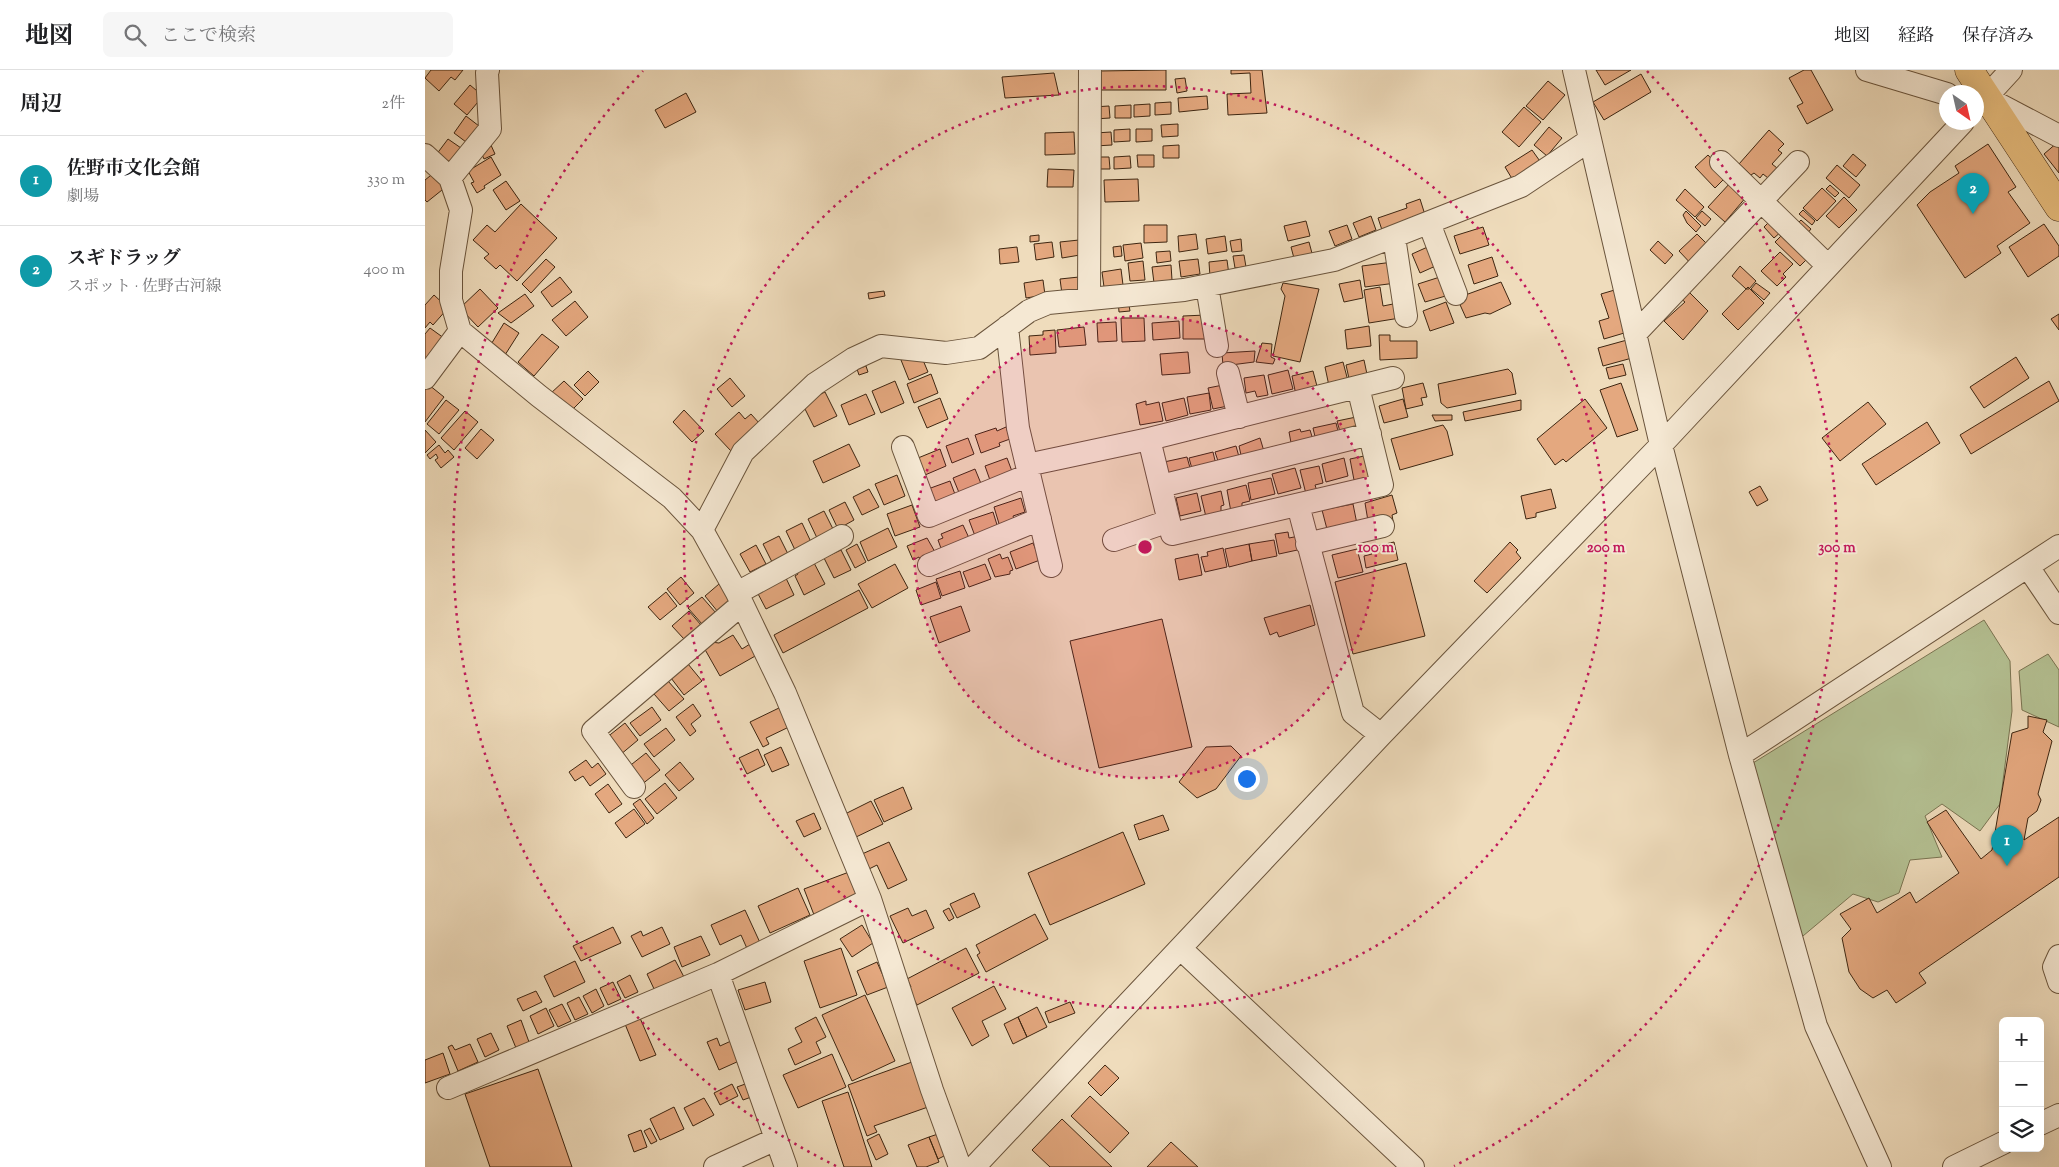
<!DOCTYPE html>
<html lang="ja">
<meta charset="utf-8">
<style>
body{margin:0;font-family:"Sorts Mill Goudy","Noto Serif JP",serif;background:#f6f6f6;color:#202124}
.controls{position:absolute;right:15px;bottom:15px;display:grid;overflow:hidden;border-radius:8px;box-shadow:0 5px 20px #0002}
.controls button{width:45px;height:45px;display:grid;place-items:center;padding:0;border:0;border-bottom:1px solid #e0e0e0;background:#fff;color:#202124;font:25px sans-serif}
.compass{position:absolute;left:1514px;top:15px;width:45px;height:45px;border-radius:50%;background:#fff;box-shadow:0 5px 20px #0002;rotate:146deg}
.you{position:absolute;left:821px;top:708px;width:18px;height:18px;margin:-12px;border:4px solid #fff;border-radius:50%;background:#1a73e8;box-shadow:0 0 0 8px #1a73e833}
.badge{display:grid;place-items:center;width:32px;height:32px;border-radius:50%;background:#2563eb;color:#fff;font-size:16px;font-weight:700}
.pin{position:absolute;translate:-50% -41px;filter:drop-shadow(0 1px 2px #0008)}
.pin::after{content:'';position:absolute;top:26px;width:18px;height:15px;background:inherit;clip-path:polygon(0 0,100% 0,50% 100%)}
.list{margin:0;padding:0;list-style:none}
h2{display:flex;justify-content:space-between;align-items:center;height:65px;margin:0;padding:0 20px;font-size:21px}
h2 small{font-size:16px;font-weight:400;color:#757577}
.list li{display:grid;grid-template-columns:32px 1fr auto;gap:15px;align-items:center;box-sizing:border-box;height:90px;padding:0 20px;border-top:1px solid #e0e0e0}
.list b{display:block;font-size:19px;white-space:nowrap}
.list p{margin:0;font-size:16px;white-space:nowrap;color:#757577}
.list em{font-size:16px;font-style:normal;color:#757577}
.icon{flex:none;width:28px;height:28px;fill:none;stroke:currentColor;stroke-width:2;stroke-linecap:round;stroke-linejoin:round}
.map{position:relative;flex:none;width:1634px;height:1097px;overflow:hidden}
header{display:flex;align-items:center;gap:30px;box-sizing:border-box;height:70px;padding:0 25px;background:#fff;border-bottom:1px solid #e0e0e0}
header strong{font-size:24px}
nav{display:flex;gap:28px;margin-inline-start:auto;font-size:18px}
.search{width:350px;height:45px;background:#f6f6f6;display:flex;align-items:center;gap:12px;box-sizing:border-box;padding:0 18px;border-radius:8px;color:#757577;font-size:19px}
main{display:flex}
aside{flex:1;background:#fff}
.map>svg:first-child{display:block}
.green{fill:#b5c294;stroke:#7a7452}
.building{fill:#e4a87f;stroke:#3e2611}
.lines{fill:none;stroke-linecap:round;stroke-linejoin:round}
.minor-casing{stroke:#6a543c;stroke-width:24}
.major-casing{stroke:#3e2611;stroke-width:29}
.minor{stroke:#f5e8d3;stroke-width:22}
.major{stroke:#e8be7e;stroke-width:28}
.ring{fill:none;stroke:#c2185b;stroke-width:2.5;stroke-dasharray:2.5 5}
.centre{fill:#c2185b;stroke:#f5e8d3;stroke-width:2.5}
.ring-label{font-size:15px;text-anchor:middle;font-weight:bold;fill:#c2185b;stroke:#f5e8d3;stroke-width:4;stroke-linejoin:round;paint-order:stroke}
</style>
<header>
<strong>地図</strong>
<div class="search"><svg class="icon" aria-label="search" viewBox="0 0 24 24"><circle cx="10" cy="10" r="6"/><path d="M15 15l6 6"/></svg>ここで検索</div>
<nav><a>地図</a><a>経路</a><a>保存済み</a></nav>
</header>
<main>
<aside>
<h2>周辺<small>2件</small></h2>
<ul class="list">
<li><span class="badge" style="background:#0f9aa8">1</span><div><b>佐野市文化会館</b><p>劇場</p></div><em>330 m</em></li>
<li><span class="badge" style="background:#0f9aa8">2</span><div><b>スギドラッグ</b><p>スポット · 佐野古河線</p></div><em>400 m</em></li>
</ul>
</aside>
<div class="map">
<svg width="1634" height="1097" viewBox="0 0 1634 1097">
<rect width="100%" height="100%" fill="#efdcbc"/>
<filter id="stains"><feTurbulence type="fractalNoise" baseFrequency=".004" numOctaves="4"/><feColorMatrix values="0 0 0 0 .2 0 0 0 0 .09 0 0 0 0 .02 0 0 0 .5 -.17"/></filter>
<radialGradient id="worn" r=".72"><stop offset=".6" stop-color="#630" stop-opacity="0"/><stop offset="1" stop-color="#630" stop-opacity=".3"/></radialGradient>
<path class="green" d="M1559,550L1585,591L1587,641L1575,734L1555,761L1517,734L1500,746L1517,787L1485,790L1474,823L1453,832L1428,824L1372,871L1328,693Z
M1623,584L1634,600V657L1597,640L1594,601Z"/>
<path class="building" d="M6,0H38L30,10L26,7L14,21L0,8Z
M741,0V20H674V1Z
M806,0H837L842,43L803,45L802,24L826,23L825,3L806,4Z
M1171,0H1206L1180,15Z
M1379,0H1386L1408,40L1382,54L1372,36L1378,33L1364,8Z
M629,3L634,25L580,28L577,7Z
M1216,4L1226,22L1179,50L1168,32Z
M760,8L762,21L752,23L750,9Z
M1123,11L1140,25L1118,50L1101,36Z
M45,15L58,26L42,45L29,34Z
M261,23L271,42L240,58L230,40Z
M782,26L783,39L754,42L753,28Z
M746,32V44L730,45V33Z
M725,34V46L709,47V35Z
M706,35V48H690V36Z
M684,36L685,48L669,49L668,37Z
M1099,37L1116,52L1094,77L1077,62Z
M41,46L54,56L41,72L29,63Z
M753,54V66L737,67L736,55Z
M1124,57L1137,68L1122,86L1109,75Z
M705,59V71L689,72V60Z
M711,59H727V71L711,72Z
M1344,60L1359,74L1353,80L1357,83L1347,94L1352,98L1343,108L1338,104L1335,108L1329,103L1326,105L1314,94Z
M649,62L650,84L620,85V63Z
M686,62L687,75L670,76V63Z
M23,69L36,78L23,95L11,85Z
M1633,72L1634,73V103L1619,84Z
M65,73L70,84L59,89L54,78Z
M1563,74L1591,117L1583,122L1605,153L1572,176L1576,183L1540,208L1492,135L1505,122L1534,103L1530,96Z
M754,75V88H738V76Z
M1107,80L1117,94L1089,112L1080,97Z
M1428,84L1441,95L1431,107L1418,96Z
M712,85H729V97H713Z
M1283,85L1302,106L1290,118L1270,97Z
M705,86L706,98L689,99V87Z
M66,87L76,105L59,116L60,118L52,123L46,113L49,112L43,101Z
M668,87H684L685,99H669Z
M1412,95L1435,115L1424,128L1401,108Z
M623,99L649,100L648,117H622Z
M10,102L22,116L2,132L0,130V110Z
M713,109L714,131L680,132L679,110Z
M81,111L95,131L81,140L68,120Z
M1306,112L1322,126L1300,152L1283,137Z
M1405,115L1414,123L1410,127L1401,119Z
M1397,118L1411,131L1392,151L1378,138Z
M1260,119L1279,137L1270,147L1251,130Z
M1419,127L1432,140L1414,158L1401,146Z
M995,129L1001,148L958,163L953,148L982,138L981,134Z
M96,134L132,168L92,211L75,195L71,199L59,188L64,184L48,170L62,155L70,162Z
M1378,140L1390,151L1387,155L1374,144Z
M1261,141L1276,156L1271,162L1262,153L1258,145Z
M1277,141L1286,149L1280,156L1271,148Z
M946,146L951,160L934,167L928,153Z
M1347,149L1358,160L1349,168L1339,157Z
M1376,150L1386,159L1381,165L1371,155Z
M881,151L885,166L863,171L859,156Z
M1619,154L1634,176V186L1603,207L1584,177Z
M719,155H742V172L719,173Z
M922,155L927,169L910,176L904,161Z
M1058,157L1064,175L1035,184L1029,166Z
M1360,162L1385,186L1375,196L1350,172Z
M771,164L773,179L754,182L753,166Z
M1272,164L1287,179L1269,197L1254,181Z
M614,165V171L605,172V166Z
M800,166L802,181L783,184L781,169Z
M816,169L817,181L807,182L805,171Z
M654,170L655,185L637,188L635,172Z
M1233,171L1248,185L1240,194L1225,180Z
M627,172L629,187L611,190L609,174Z
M884,172L888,187L870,192L866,177Z
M716,173L718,188L700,191L698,175Z
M1007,175L1015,194L995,203L987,184Z
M696,176L697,186L689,187L688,177Z
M592,177L594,192L575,194L574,179Z
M745,181L746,191L732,193L731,182Z
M1355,182L1368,194L1358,204L1361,207L1352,216L1336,201Z
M819,185L821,197L810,198L808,186Z
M1067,187L1073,206L1049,214L1043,195Z
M121,189L130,197L106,223L97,214Z
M773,189L775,204L756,207L754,191Z
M802,190L804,205L785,207L784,192Z
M718,191L720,210L705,211L703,193Z
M968,192L971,213L940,217L937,196Z
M746,195L747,210L729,213L727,197Z
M1315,196L1331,211L1324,219H1321L1307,206Z
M696,199L698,215L679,217L677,202Z
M1018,206L1024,225L1000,232L993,214Z
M135,207L147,222L127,237L116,222Z
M654,207L656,222L637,224L635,209Z
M618,210L620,225L601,228L599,213Z
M935,210L938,228L919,232L914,214Z
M1076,212L1086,234L1065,244L1060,243L1041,248L1032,228Z
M858,213L894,219L875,292L848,286L860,226L856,219Z
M1331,213L1345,223L1339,230L1326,219Z
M955,217L958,236L973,233L975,248L944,253L939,220Z
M1323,217L1339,233L1313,260L1297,244Z
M55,219L73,238L53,257L35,238Z
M1193,219L1206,261L1179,269L1174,251L1184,248L1176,224Z
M1262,220L1283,241L1258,270L1239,251L1260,232L1255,228Z
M459,221L460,226L444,229L443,223Z
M100,224L109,236L86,253L73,243Z
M9,225L23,238L8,255L5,252L0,258V235Z
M703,229L705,241L694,242L693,230Z
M150,231L163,247L141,266L127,250Z
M1021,232L1029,253L1005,261L998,241Z
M1634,244V260L1626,249Z
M781,245V269H758V246Z
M696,248H719L720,271L697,272Z
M754,251L755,268L728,270L727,253Z
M691,252L692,271L673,272L672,253Z
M79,253L94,263L80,285L65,276Z
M944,256L946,276L922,279L920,260Z
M659,257L661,275L634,277L632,260Z
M5,258L23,271L0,297V264Z
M630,260L631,283L605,285L604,266L618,265V261Z
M117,264L134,277L109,306L93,292Z
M954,265H965V271H992V288L955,290Z
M1202,270L1207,288L1178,296L1173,278Z
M837,273L847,274L846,287L850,289L848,294L831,292Z
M830,281L829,292L798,296L797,283Z
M763,282L765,303L737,305L735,284Z
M495,283L503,302L484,310L476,290Z
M1591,287L1604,308L1559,338L1545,317Z
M939,290L943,309L925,313L921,295Z
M918,292L923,311L904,316L900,297Z
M1198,294L1201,305L1184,309L1181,298Z
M441,296L443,302L434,305L432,299Z
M1083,299L1087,303L1091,324L1022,338L1016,333L1013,314Z
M863,300L868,319L847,324L843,305Z
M163,301L174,312L160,326L149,315Z
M888,301L893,320L871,325L867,306Z
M506,304L513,323L489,333L482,314Z
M839,305L843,325L832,327L830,321L821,323L819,308Z
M305,308L320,326L307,337L292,319Z
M139,311L158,329L144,343L125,324Z
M470,311L479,333L456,343L447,321Z
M1624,311L1634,331L1546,384L1535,365Z
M998,313L1002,327L996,328L998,335L981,339L977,318Z
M1196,313L1213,360L1192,367L1175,320Z
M803,314L808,335L788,339L783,318Z
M4,315L19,327L0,352V320Z
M400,322L412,346L389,357L377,333Z
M784,323L786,340L765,344L762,327Z
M441,324L450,344L424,355L416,335Z
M515,328L523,349L502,358L493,337Z
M759,328L763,345L741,351L737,333Z
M978,329L983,347L959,353L954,336Z
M1160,329L1182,358L1141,392L1138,389L1130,395L1112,369Z
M21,330L34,340L14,364L2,354Z
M1096,330V340L1040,351L1038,342Z
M721,331V335L734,332L738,351L715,355L711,334Z
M1443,332L1461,354L1415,391L1397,368Z
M259,340L279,361L267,372L248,352Z
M40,341L53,352L29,380L16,368Z
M314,342L320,349L326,344L335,354L306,381L290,364Z
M1007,345H1027V350L1010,351Z
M936,346L940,363L917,369L912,351Z
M1502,352L1515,373L1451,415L1437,394Z
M911,353L915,369L892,375L888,358Z
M1018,355L1022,361L1028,385L975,400L966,369Z
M581,357L585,369L574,373L575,376L556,383L550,365L571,358L572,361Z
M56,359L69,370L52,389L40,378Z
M875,359L876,362L885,360L889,373L867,378L864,362Z
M0,360L11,372L0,383Z
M543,368L549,384L527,393L521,376Z
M835,368L841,388L818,394L814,376Z
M424,374L435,396L398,413L388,391Z
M14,375L20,383L23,380L29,387L16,398L10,390L13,388L11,384L5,389L2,385Z
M811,376L816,394L795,397L790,382Z
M515,379L521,396L500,405L493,388Z
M788,382L792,399L769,406L764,388Z
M944,385L949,406L929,410L925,389Z
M762,387L767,405L745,410L739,392Z
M582,388L588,404L566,413L560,396Z
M919,388L923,406L901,412L897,394Z
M894,396L898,413L890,415L892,421L881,424L875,400Z
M870,398L876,418L853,424L847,404Z
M550,399L557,416L535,425L528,408Z
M472,405L480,426L459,435L450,414Z
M846,408L850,424L826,430L823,413Z
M525,411L531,427L509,436L503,419Z
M821,415L825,431L817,433V439L806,442L802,420Z
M1335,416L1343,430L1332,436L1324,422Z
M444,419L454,437L437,445L428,427Z
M1126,419L1131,438L1111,443V447L1101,449L1096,426Z
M796,421L799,435L796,436V443L781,447L776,426Z
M772,423L776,441L755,446L751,428Z
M967,425L972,443L967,445L968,451L944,457L940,433Z
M596,428L600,442L588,446L590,452L575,457L569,437Z
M420,432L429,450L413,459L404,440Z
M928,434L932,454L903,463L897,440Z
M487,435L495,457L470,466L462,444Z
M399,441L408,459L392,468L383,449Z
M568,442L573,458L550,466L544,450Z
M377,453L386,472L370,480L361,461Z
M538,455L544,468L517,481L513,470L518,468L516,464Z
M463,458L472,477L443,491L435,472Z
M863,462L864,468L874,466L877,479L854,484L850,464Z
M354,466L363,484L347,492L338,474Z
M502,468L510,482L496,491L494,487L488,490L482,476Z
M849,470L852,486L827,491L824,474Z
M969,472L973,490L941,498L939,486L947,484L944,478Z
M1085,472L1093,480L1091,482L1096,488L1062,523L1049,511Z
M608,473L615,490L591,499L585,482Z
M432,474L441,492L430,498L421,480Z
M824,474L827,491L804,497L800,479Z
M331,475L341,494L325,502L315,484Z
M798,478L802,497L780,502L776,487L783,486L782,482Z
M932,479L938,502L913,508L907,485Z
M416,480L426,500L409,508L399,488Z
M575,484L577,489L583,487L588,500L585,501V504L570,507L563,489Z
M773,484L777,505L754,510L750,489Z
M387,489L400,514L379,525L370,506L373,504L370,498Z
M981,493L1000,566L928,584L910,512Z
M470,494L483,518L447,538L433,514Z
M560,494L566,509L544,517L538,502Z
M535,501L540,518L517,526L511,509Z
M360,506L369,525L341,539L331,520Z
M256,507L269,523L255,535L242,519Z
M511,512L516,528L496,535L491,520Z
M294,514L307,530L293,542L280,526Z
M434,520L443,538L358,583L349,565Z
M241,522L252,536L235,550L223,537Z
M277,527L291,543L277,554L263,538Z
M885,535L890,555L854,567L852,562L845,565L839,548Z
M536,536L545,561L514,573L505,547Z
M264,541L276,555L259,569L247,556Z
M737,549L767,677L674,698L645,571Z
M308,565L317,579L325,574L332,585L295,606L278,576L286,572L294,573Z
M263,594L277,611L259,625L246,608Z
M243,611L259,629L244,641L229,624Z
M268,634L276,646L266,654L271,661L265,666L251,647Z
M227,637L236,650L215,666L205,653Z
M356,637L366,656L341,668L344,674L338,677L325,652Z
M1603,646L1622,650L1618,662L1627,671L1613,724L1616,730L1612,741L1603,748L1599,770L1634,747V807L1494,903L1501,913L1471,933L1462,920L1448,928L1435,919L1424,902L1417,868L1426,859L1415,844L1444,828L1452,843L1485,822L1491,833L1534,803L1502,752L1521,740L1556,789L1567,780L1587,663L1603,658Z
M200,653L213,670L195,685L181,668Z
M241,658L250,670L229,687L219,674Z
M806,676L816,686L791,719L772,728L754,712L781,677Z
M356,677L364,695L347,702L339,685Z
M333,679L340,695L322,704L314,688Z
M221,683L235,700L216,715L202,698Z
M161,690L167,698L173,693L181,704L165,716L158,706L150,711L144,702Z
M255,692L269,709L254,721L240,705Z
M240,713L252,728L232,744L220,729Z
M183,714L197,734L184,743L170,724Z
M478,717L487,739L459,752L449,730Z
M215,729L229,748L222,754L208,734Z
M446,731L458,754L429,768L418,745Z
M209,739L220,754L201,768L190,753Z
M389,743L396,759L379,767L371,751Z
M738,745L744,760L714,770L709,755Z
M698,762L720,814L625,855L603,803Z
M464,772L482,810L463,819L452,795L444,799L437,784Z
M424,802L436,832L391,850L379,819Z
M373,818L385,845L345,863L333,836Z
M549,823L555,837L532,848L525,834Z
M483,838L487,846L501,840L509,858L478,873L465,846Z
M524,838L529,848L524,851L518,841Z
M320,840L337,877L324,883L316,865L295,875L286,855Z
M610,844L623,869L561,902L552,885L555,883L551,875Z
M437,855L448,873L427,887L415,869Z
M188,857L196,873L156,891L148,876Z
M237,857L245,874L217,887L206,866L216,861L218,866Z
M276,866L285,885L257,897L249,877Z
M416,878L432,925L395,938L379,891Z
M541,878L554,903L492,935L483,918L486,917L482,909Z
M250,890L259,907L230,921L222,904Z
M150,891L160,912L129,927L119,906Z
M452,892L463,917L442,925L432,901Z
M205,905L213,922L200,928L192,912Z
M188,912L196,929L183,935L175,918Z
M340,912L346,932L320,940L313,920Z
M569,916L581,939L557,951L564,966L547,976L527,938Z
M171,919L179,936L167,943L158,926Z
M111,921L117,932L98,941L92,929Z
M440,925L470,991L427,1011L397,945Z
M154,927L163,944L150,950L142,933Z
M645,932L650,943L624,953L620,942Z
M137,934L146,951L133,957L124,940Z
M612,937L622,957L602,967L593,947Z
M121,938L129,956L113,964L105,946Z
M391,947L401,967L391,972L396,983L370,995L363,979L377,972L370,958Z
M593,947L602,967L588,974L579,954Z
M215,948L231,985L215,991L200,954Z
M96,950L104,972L91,978L82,956Z
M66,963L74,980L60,987L52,969Z
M292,968L295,976L306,971L314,991L294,1000L282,972Z
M45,974L53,992L33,1001L23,977L27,975L30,980Z
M18,983L25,1004L0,1013V990Z
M407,984L421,1017L373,1038L358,1005Z
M487,992L503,1037L449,1056L452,1062L442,1066L423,1015Z
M680,995L694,1008L676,1026L663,1013Z
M113,999L147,1097H65L40,1024Z
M323,1013L329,1026L318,1030L312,1017Z
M307,1014L313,1026L295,1035L289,1023Z
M423,1022L447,1097H419L397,1031Z
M665,1026L704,1063L685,1083L646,1046Z
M279,1028L289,1045L268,1056L259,1038Z
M249,1037L259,1059L235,1070L225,1049Z
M637,1049L687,1097H625L607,1080Z
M225,1058L232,1071L226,1074L219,1061Z
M216,1060L222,1077L209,1082L203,1065Z
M454,1064L463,1084L451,1090L442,1070Z
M513,1064L521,1085L513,1089L504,1067Z
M504,1067L514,1092L501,1097H492L483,1075Z
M746,1072L773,1097H722Z"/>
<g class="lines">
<defs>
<path id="minor" d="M1149,0L1236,375L1315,685L1391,956L1455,1097
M1442,0L1522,24
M1560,27L1634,66
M1553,36L1586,0
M0,85L25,108L36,140L26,201V230L35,261L114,326L247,428L277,460L312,523L360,623L445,829L507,1020L535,1097
M1296,92L1403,196
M25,108L65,59L62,3L63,0
M1004,153L1031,224
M969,167L981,246
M782,216L792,276
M664,229L665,0
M582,257L593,358L626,496
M1210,264L1373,92
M803,303L814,347
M0,308L35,261
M933,317L957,415L747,464L724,369L968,308
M478,377L504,446L604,405
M602,395L724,369
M736,416L945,364
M873,435L928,643L956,665
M277,460L318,382L390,314L428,289L456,276L521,283L554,278L604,241L623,233L759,220L909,190L1096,116L1165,70
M689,470L744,451
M882,474L958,456
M504,495L615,449
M1603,497L1634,543
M312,523L417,466
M1315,685L1634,476
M209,717L168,661L317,534
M756,879L988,1097
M1634,886L1629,897L1634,912
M23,1018L293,904
M1615,1054L1634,1045
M290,1097L351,1069
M361,1097L293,904L445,829
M549,1097L956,665L1236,375L1538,52
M1529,1097L1578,1073"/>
<path id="major" d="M1544,0L1634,137"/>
</defs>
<use href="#minor" class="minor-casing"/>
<use href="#major" class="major-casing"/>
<use href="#minor" class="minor"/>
<use href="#major" class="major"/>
</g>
<circle cx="720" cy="477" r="231" fill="#c2185b" fill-opacity=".12"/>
<g class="ring">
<circle cx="720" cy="477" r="231"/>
<circle cx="720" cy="477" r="461"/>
<path d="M411 1096A692 692 0 0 1 218 1M1222 1A692 692 0 0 1 1029 1096"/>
</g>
<circle cx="720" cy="477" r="8" class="centre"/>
<g class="ring-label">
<text x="951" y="482">100 m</text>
<text x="1181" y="482">200 m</text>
<text x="1412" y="482">300 m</text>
</g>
<rect width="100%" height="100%" filter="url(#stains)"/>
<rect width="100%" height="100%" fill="url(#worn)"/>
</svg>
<div class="controls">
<button>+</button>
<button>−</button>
<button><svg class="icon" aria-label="layers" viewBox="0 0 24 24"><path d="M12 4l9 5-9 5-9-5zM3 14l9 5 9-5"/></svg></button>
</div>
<svg class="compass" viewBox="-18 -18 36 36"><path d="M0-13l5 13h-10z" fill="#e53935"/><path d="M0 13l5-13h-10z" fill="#757577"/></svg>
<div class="you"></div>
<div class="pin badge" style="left:1582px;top:796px;background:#0f9aa8">1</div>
<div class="pin badge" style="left:1548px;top:144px;background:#0f9aa8">2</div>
</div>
</main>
